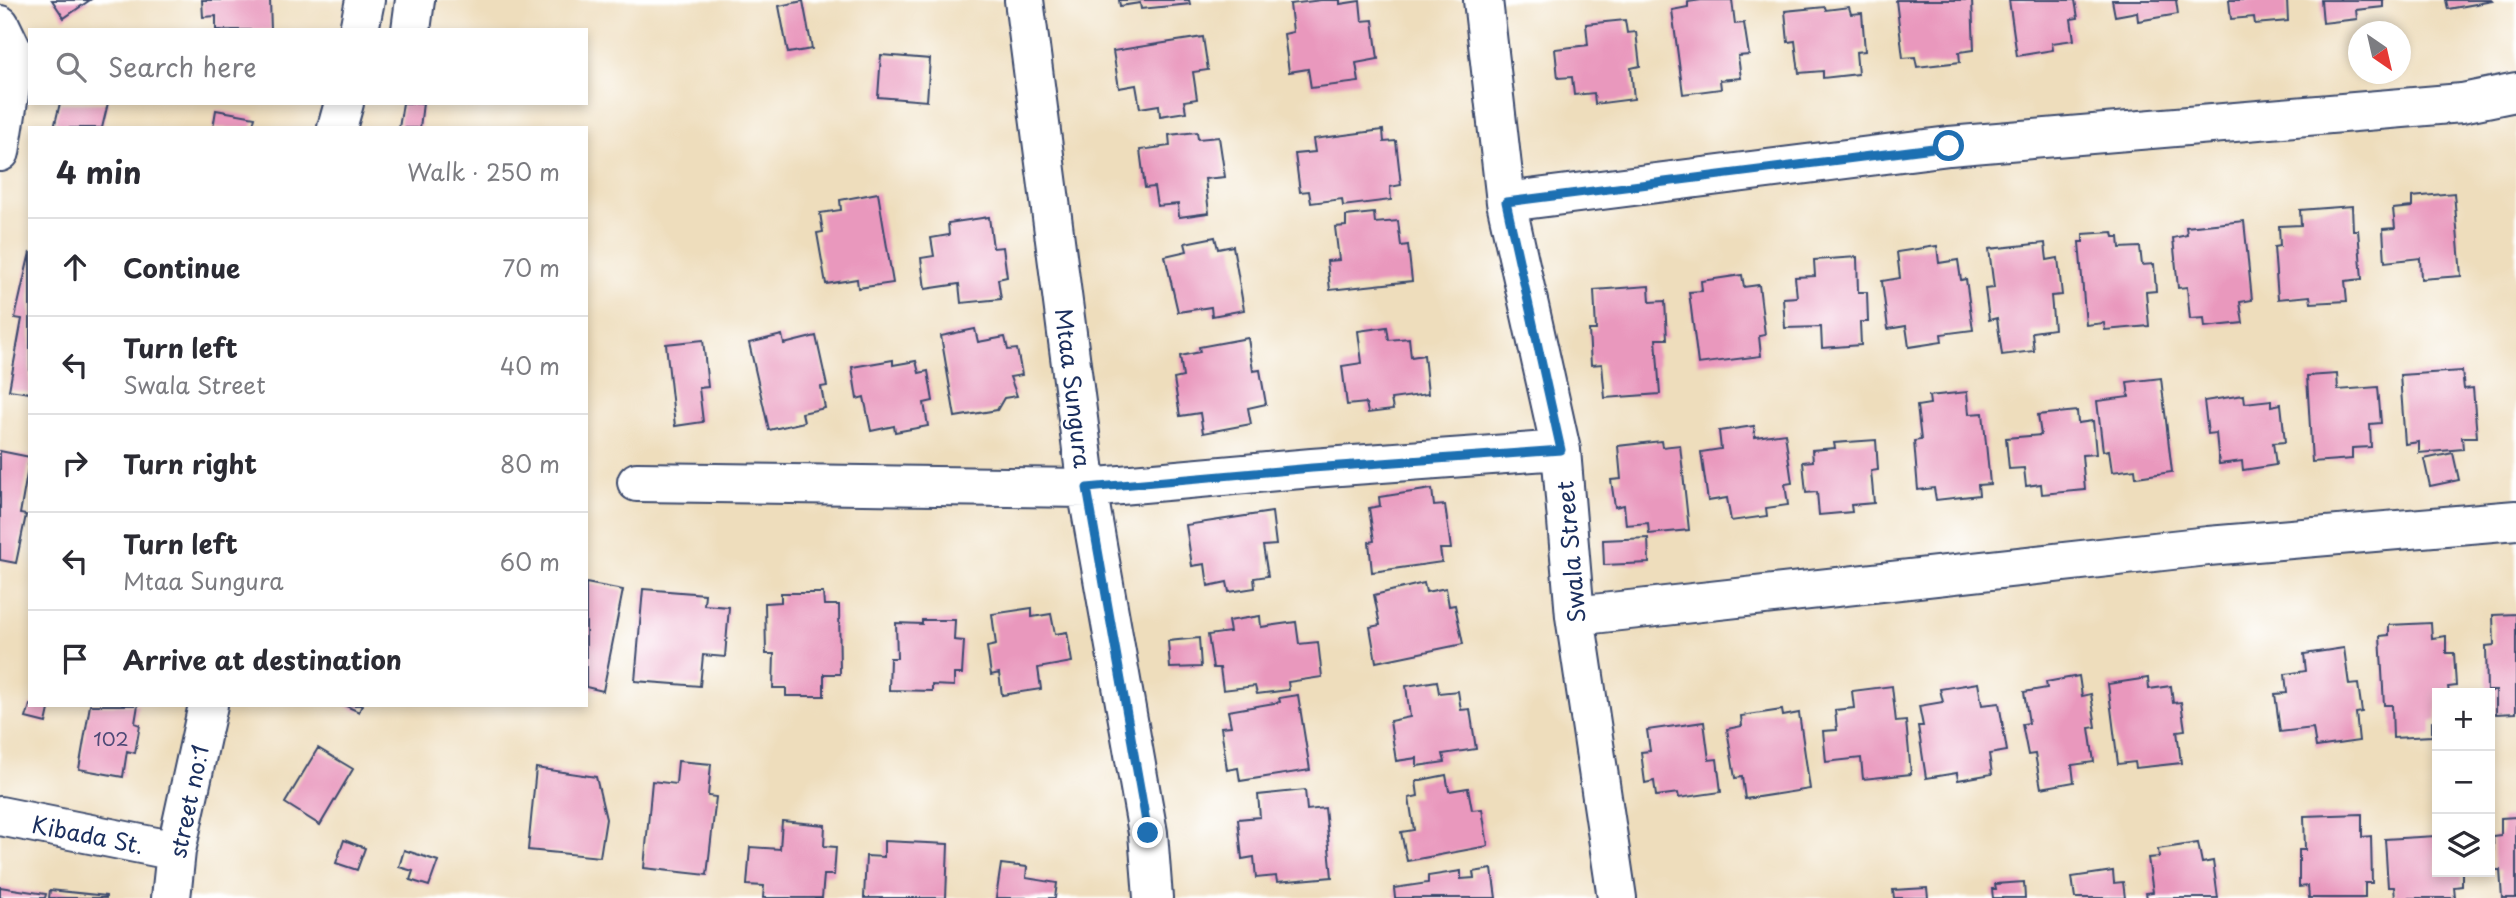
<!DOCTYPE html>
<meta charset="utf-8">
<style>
body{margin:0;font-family:"Playpen Sans",sans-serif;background:#f7f7f7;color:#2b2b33}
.controls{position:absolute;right:21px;bottom:21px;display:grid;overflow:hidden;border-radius:0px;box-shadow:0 4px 10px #0003}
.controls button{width:63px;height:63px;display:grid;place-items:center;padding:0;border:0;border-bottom:2px solid #e1e1e2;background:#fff;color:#2b2b33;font:35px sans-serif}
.compass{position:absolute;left:2348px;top:21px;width:63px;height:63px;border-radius:50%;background:#fff;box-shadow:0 4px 10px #0003;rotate:146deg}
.stop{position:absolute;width:21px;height:21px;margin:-16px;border:5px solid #1f6fb2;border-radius:50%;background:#fff}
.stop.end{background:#1f6fb2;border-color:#fff;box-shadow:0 2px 7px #0008}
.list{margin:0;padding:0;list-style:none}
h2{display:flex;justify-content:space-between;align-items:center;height:91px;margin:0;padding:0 28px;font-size:30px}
h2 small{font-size:23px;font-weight:400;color:#7c7c81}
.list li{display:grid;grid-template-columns:46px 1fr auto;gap:21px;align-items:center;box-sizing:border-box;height:98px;padding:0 28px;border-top:2px solid #e1e1e2}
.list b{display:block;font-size:26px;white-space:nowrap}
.list p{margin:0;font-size:23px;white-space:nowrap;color:#7c7c81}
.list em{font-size:23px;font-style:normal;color:#7c7c81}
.icon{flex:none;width:38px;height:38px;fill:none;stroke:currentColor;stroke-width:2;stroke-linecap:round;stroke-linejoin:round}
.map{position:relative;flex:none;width:2516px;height:898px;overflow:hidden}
.search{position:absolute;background:#fff;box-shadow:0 4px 10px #0003;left:28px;top:28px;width:560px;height:77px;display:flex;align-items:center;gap:18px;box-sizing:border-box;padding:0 24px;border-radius:0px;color:#7c7c81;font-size:26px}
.panel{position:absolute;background:#fff;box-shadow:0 4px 10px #0003;left:28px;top:126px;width:560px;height:581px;border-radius:0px}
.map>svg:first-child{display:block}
.building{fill:#e998bd}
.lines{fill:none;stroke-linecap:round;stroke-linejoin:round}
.minor-casing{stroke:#3b496c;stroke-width:42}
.minor{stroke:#fff;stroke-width:38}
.route{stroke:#1f6fb2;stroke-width:9}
.labels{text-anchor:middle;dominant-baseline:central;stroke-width:5;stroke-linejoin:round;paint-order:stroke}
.number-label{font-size:19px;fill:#4e4976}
.street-label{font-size:23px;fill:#1b2f5e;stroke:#fff}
</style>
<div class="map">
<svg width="2516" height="898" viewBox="0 0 2516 898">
<rect width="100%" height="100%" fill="#fff"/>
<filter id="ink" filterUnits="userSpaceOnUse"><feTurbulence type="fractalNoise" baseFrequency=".0143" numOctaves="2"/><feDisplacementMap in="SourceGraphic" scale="14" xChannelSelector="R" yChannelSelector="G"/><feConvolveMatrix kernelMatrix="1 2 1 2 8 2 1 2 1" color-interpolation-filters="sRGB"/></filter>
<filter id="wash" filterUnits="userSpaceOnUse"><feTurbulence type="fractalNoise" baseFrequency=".00686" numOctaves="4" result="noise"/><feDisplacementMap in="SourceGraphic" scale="28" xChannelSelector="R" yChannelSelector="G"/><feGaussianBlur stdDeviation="1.57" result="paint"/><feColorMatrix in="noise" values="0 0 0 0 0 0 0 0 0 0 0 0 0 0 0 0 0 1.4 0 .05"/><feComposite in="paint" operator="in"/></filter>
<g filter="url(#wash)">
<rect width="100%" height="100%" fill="#eeddbc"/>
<g id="blocks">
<path class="building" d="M52,0H90L64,18Z
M202,0H270L271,30H216V16L203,17Z
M1119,0H1189L1190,4L1141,9L1140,3L1120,6Z
M1321,0H1340V4L1360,1L1362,21L1373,20L1378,59L1356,63L1359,82L1311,88L1308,69L1289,72L1284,34L1293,32L1290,4Z
M1701,0H1732L1735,24L1744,23L1749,55L1738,56L1741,78L1720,80L1721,89L1683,94L1672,10L1688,7V2Z
M1896,0H1972L1974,50L1959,52L1960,62L1917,67L1915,57L1903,58Z
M2009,0H2075L2078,18L2071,19L2074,40L2052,43L2053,50L2017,56Z
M2112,0H2176L2178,14L2138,21L2137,12L2115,16Z
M2229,0H2287L2288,21L2255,24L2254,17L2231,19Z
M2321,0H2383V7L2356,10L2357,19L2323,23Z
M2446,0H2491L2492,1L2448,9Z
M803,1L812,49L788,53L779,6Z
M1825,7L1826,10L1849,7L1851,14L1862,13L1865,51L1856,52L1858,74L1823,78V71L1799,73L1795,41L1788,42L1785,11Z
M1625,20L1627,33L1636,32L1640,66L1631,68L1634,99L1595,104L1594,93L1574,95L1572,77L1558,78L1555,49L1588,45L1586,24Z
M1203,37L1208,70L1193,72L1197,99L1184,101L1186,112L1160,116L1159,105L1140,108L1136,85L1119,88L1113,51Z
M881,55L930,59L927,101L878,97Z
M60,103H108L102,128H54Z
M403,103H423L420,128H399Z
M216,110L255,117L252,128H213Z
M1383,130L1384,142L1396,141L1401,185L1390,187L1391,200L1343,206L1342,199L1311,203L1309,191L1300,192L1295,154L1315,152L1313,139Z
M1197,132L1198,139L1219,137L1225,177L1205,179L1209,213L1179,217L1178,204L1157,206L1154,187L1145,188L1140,150L1170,146L1169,135Z
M878,193L893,283L858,288L857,279L826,284L817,233L823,232L820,213L841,210L840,200Z
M2454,193L2461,276L2421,279L2420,258L2385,262L2383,229L2395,228L2393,209L2412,207V197Z
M2352,206L2353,230H2358L2362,279L2345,281L2347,301L2311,303L2310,296L2278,299L2274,247L2280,246L2279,226L2301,225L2300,210Z
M1374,213L1375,223L1398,221L1401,246L1408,245L1412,281L1330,290L1327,261L1339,260L1335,227L1346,226V216Z
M989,217L993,248L1003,247L1007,277L998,279L1001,299L961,303L959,284L925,289L921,258L934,256L931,238L949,235L948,223Z
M2244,221L2252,300L2240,302L2243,323L2205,327L2204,318L2190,319L2187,287L2178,288L2173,238L2187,235L2186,227Z
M2113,232L2114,237H2119L2120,248L2140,247L2142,265L2154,264L2156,291L2146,292L2149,326L2105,330L2104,323L2086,325L2079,242H2083V234Z
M1215,237L1218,249L1233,246L1244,310L1212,316L1211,307L1178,312L1165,256L1187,251L1185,243Z
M2045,243L2047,260L2058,258L2062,295L2051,296L2054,329L2032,332L2034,351L2002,355L1997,318L1989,320L1985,289L1994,288L1989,249Z
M1937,246L1939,263L1958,260L1961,280L1966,279L1973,330L1941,334L1942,342L1909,347L1906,326L1888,329L1882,281L1900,278L1897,252Z
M30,252V393L9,390L22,319L15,318Z
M1857,257L1858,292H1867L1868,322H1860L1861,345L1822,348L1821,327L1785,328L1783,298L1797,297L1795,277L1815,276L1814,260Z
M1742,275L1744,287L1759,285L1765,335L1759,336L1761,356L1698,364L1689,292L1702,291L1701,281Z
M1649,286L1650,302L1665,301L1667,339H1656L1660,394L1605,398L1602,364L1591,365L1589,330H1596L1594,290Z
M1387,327L1389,340L1409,338L1411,357L1424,355L1428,394L1391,399L1393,410L1368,413L1366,403L1347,405L1342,366L1362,363L1358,331Z
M975,329L978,342L1005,337L1008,350L1017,349L1022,375L1010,377L1017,396L1004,398L997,410L955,417L941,336Z
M782,335L784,344L816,336L827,386L821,387L825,408L802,413L804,422L769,430L749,343Z
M1248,338L1253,371L1260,370L1266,404L1248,408L1251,424L1203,433L1200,413L1180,416L1174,379L1183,377L1180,356L1200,352L1199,347Z
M703,340L708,387L699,388L703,422L675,426L666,344Z
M893,360V365L916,361L919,373L928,371L933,401L924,403L928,426L895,432L894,426L871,431L864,397L857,399L852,367Z
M2462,371L2464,389L2473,388L2477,437H2462L2463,449L2419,453V442L2405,444L2400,375Z
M2337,374L2338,390L2378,387L2381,423L2370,424L2371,447L2352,448V459L2312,462L2307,376Z
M2161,378L2172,472L2136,477L2135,469L2112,472L2109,450L2103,451L2097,401L2129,397L2127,382Z
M1967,392L1969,414L1983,413L1990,484L1978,485L1979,495L1936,500L1934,488L1918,490L1914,441L1921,440L1917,406L1930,404L1929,396Z
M2244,395L2245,403L2271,400V406L2281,404L2285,442L2273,443L2276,465L2243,470L2242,461L2219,464L2216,433L2208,434L2204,401Z
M2077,411L2078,423L2093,421L2096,454L2082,455L2085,490L2042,494L2041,484L2026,486L2024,468L2009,469L2006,438L2041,435L2038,415Z
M1754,426L1755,437L1785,433L1792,483L1785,484L1788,505L1766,508L1767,516L1731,521L1727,498L1708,501L1701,452L1721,449L1719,431Z
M1876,440L1878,470L1871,471L1874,503L1851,505L1852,512L1819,515L1817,492L1806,493L1803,462L1813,461L1812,450L1835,448L1834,443Z
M1661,441L1662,447L1680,445L1689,530L1649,534L1648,523L1626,525L1624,505L1615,507L1611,480L1621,479L1618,446Z
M0,451L30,457L20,514L26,515L16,563L0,560Z
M2453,453L2459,480L2430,486L2424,459Z
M1432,489L1434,506L1445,505L1451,549H1440L1442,562L1372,572L1369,542L1374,541L1369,508L1380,506L1379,497Z
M1272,512L1276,545L1263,546L1268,576L1254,578L1255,588L1229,592L1227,582L1208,586L1205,564L1192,566L1186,525Z
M1648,538L1649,563L1604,565L1603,540Z
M586,583L623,590L603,691L586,687Z
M1424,583L1426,592L1446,588L1449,606L1455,605L1463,644L1376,662L1370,627L1380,625L1374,595Z
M643,589L705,594L704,605L729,607L725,657L703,655L700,686L635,681Z
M781,593H823L824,605H839L840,674H824V696H786V688H773L774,654H766L765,603L781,602Z
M1032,608V617L1051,614L1055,634L1067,632L1072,662L1038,668L1041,689L1002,695L999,673L991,675L987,647L996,645L992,614Z
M2516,614V713L2496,714V691H2487L2486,646L2494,645L2493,615Z
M1260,616L1261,627L1296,622L1299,644L1318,642L1322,677L1288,682L1289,690L1257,694L1255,686L1223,690L1220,668H1213L1208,635L1230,632L1228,621Z
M922,620H955L954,640L964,641L962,674H954V686L932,685V691L889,690L890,658H897L896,623L922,624Z
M2431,623L2432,638L2446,636V653H2454L2456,686L2448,687L2449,693H2437V720L2432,721V736L2393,738L2392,705H2384L2380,636L2389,635V625Z
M1199,638L1201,667L1170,668L1168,641Z
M2344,648L2349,685L2358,684L2362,712L2356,713L2359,741L2316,747L2313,728L2280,732L2275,694L2287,693L2285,674L2306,671L2304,654Z
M2079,676L2082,696L2091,694L2096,727L2089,728L2094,762L2072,765L2074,782L2041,788L2035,754L2028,755L2022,724L2029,723L2024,692L2047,688L2046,682Z
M2148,678L2149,689L2171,686L2173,703L2181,702L2185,730L2177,731L2181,763L2136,768L2135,762L2118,764L2108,684Z
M1437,681L1439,693L1458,691L1461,710L1470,709L1476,749L1443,754L1445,762L1417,766V758L1396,761L1390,721L1410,717L1406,686Z
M1978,683L1982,705L1999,703L2007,751L1989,754L1992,774L1958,780L1957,773L1926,778L1918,726H1923L1919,706L1943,702L1940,689Z
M1892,686L1896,722L1906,721L1911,774L1863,779L1861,758L1826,762L1823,731L1837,730L1835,710L1854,708L1852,691Z
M1298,695L1310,770L1240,781L1238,768L1227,770L1221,727L1231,726L1228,711L1280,702L1279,698Z
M30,705H50L46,723L26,718Z
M90,705H138L135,723L140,725L135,753L127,751L123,777L79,769Z
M344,705H362L359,712Z
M1782,710L1783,716L1799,713L1810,789L1745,799L1742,777L1735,778L1727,729L1742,726L1741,716Z
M1704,722L1709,760L1717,759L1721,792L1679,798L1678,793L1656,796L1654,781L1645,783L1641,752L1650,751L1647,730Z
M318,748L353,769L320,825L285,803Z
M678,761L711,764L708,796L716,797L707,875L644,868L652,781L676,784Z
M536,768L596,777L606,819L600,857L528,850Z
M1446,775L1449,791L1468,788L1472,810L1482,809L1488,846L1407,861L1401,832L1414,830L1409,798L1418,796L1416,781Z
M1305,790L1307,810L1325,808L1332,877L1277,882L1276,876L1256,878L1254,857L1242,859L1238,819L1260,817L1258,795Z
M2362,814V837L2371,836L2372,883H2365V898H2309L2308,886L2299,887V850H2305L2304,816Z
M2516,817V898H2502L2500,870H2494L2493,836L2501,835V818Z
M782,821L825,825L824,846L836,847L834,875H824L822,898H763L764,886L747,885L750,847L780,849Z
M2436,836L2437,872H2462V886L2454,887L2455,898H2395L2394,887H2388L2385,839Z
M344,840L365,848L357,870L336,863Z
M884,841L948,844L946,898H864L866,856L884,857Z
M2198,843L2202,863L2213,861L2218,898H2147L2146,893L2153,892L2148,858L2159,857L2158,849Z
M404,850L438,861L429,886L410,880L413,871L399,867Z
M1001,864L1027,867L1026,878L1057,883L1055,898H996Z
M1492,869L1496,898H1395L1394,888L1428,883V876L1461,871V879L1474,878L1473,872Z
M2113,871L2114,883L2123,882L2125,898H2075L2072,877Z
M2024,882L2025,898H1993L1992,889H1996L1995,884Z
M0,887L46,894L45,898H0Z
M1927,888L1928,898H1894L1893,890Z
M50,890L106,896V898H49Z"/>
</g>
</g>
<g filter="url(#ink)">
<use href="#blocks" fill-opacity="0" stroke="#3b496c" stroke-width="2"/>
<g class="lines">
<defs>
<path id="minor" d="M1024,0L1087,488L1148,833L1153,898
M1483,0L1506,202L1561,450L1575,616L1617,898
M0,25L15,56L0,152
M359,30L365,0
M411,30L415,0
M337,128L344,103
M1506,202L1949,146L2462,103L2516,92
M637,482L1087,488L1312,468L1561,450
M1575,616L2208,546L2516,520
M0,816L176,851
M171,898L176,851L208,705"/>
</defs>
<use href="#minor" class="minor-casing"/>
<use href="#minor" class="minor"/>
</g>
</g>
<g class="lines" filter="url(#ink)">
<path class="route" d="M1148,833L1087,488L1312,468L1561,450L1506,202L1949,146"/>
</g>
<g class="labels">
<g class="number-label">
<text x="111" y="738">102</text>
</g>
<g class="street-label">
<text transform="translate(1074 388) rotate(83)">Mtaa Sungura</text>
<text transform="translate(1570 552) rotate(-95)">Swala Street</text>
<text transform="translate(188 801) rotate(-78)">street no:1</text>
<text transform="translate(88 834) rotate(11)">Kibada St.</text>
</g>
</g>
</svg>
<div class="controls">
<button>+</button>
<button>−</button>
<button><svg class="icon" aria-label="layers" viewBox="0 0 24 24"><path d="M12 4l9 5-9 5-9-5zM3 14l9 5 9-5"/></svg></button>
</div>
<svg class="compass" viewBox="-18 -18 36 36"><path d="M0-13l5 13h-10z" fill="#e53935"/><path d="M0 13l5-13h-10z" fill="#7c7c81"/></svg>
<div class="stop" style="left:1949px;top:146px"></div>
<div class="stop end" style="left:1148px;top:833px"></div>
<div class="search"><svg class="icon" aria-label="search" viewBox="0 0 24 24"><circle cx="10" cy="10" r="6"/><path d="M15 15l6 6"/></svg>Search here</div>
<section class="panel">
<h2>4 min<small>Walk · 250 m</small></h2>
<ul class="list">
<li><svg class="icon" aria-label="ahead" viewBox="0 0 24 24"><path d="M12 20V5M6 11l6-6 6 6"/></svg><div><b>Continue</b></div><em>70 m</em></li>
<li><svg class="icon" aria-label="left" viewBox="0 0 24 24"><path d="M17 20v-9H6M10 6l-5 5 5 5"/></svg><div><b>Turn left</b><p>Swala Street</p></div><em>40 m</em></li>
<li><svg class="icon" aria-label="right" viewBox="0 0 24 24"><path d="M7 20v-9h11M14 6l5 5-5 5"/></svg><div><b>Turn right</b></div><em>80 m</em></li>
<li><svg class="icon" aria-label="left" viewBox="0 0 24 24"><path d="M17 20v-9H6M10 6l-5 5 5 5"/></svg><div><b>Turn left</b><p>Mtaa Sungura</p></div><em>60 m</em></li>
<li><svg class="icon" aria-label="arrive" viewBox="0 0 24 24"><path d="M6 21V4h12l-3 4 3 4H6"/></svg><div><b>Arrive at destination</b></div></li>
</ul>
</section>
</div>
